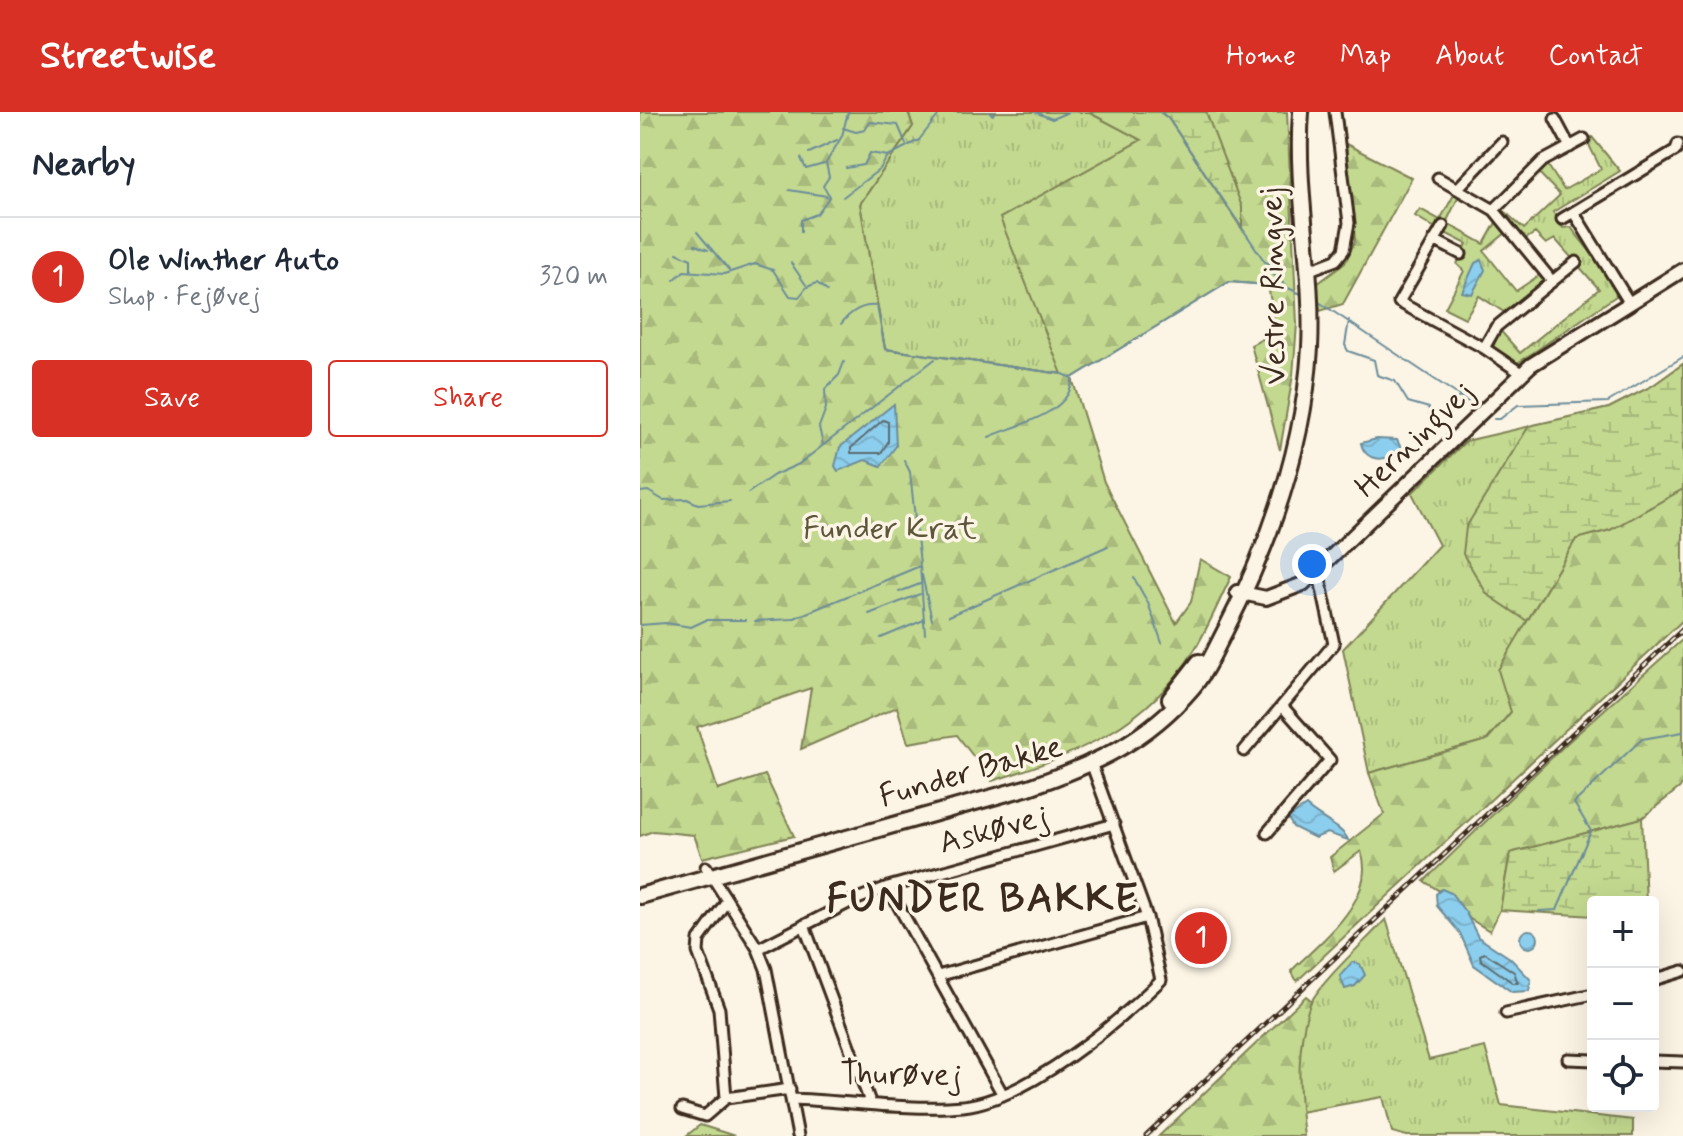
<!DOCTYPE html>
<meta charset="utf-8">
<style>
body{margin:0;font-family:Mynerve,sans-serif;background:#f2f2f3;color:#1f2937}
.controls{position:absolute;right:24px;bottom:24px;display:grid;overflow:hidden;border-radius:8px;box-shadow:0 8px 32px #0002}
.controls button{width:72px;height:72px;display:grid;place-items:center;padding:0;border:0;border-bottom:2px solid #e0e1e3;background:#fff;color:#1f2937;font:40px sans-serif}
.you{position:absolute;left:672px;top:452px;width:28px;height:28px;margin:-20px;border:6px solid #fff;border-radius:50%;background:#1a73e8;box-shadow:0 0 0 12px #1a73e833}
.badge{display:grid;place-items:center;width:52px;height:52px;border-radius:50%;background:#d93025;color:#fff;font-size:26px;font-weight:700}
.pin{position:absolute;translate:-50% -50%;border:4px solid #fff;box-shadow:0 2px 8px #0006}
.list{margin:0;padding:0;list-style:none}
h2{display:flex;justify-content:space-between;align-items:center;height:104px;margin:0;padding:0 32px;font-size:34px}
h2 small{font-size:26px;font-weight:400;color:#747a83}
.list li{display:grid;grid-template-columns:52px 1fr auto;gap:24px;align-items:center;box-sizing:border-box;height:120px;padding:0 32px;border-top:2px solid #e0e1e3}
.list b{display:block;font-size:30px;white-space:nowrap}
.list p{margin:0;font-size:26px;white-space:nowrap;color:#747a83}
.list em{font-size:26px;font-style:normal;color:#747a83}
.actions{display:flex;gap:16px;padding:24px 32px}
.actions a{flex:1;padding:18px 0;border:2px solid #d93025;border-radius:8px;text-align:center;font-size:28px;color:#d93025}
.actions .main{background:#d93025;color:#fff}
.icon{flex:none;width:44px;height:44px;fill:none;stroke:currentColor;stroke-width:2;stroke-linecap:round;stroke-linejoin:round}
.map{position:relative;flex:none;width:1043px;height:1024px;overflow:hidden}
header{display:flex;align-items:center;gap:48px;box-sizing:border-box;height:112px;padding:0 40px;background:#d93025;color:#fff}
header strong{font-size:38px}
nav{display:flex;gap:44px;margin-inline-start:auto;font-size:28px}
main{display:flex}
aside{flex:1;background:#fff}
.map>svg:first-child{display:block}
.grass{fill:url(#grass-tufts);stroke:#7f8256;stroke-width:2}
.forest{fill:url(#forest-firs);stroke:#7f8256;stroke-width:2}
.wetland{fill:url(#wetland-marsh);stroke:#7f8256;stroke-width:2}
.water{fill:url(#water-waves);stroke:#6c8c9a;stroke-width:2}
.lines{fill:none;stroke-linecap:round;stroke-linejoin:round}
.shore{stroke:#5b6c71;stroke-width:2}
.stream{stroke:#6c8c9a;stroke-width:2}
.minor-casing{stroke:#3b2a1e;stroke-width:15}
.tertiary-casing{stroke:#3b2a1e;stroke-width:18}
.secondary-casing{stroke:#3b2a1e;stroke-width:20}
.minor{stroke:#fcf5e5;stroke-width:9}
.tertiary{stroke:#fcf5e5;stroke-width:12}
.secondary{stroke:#fcf5e5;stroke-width:14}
.rail-casing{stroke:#3b2a1e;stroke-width:5}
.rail{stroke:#fcf5e5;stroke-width:2;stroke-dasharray:6;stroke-linecap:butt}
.labels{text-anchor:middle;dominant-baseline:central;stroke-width:7;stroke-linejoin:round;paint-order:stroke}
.street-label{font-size:32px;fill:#3b2a1e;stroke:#fcf5e5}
.park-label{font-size:32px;fill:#5d563a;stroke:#fcf5e5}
.district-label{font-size:40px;font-weight:bold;letter-spacing:2px;fill:#3b2a1e;stroke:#fcf5e5}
</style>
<header>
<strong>Streetwise</strong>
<nav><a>Home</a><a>Map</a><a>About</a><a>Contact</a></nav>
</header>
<main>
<aside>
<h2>Nearby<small></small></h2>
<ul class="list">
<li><span class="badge">1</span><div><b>Ole Winther Auto</b><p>Shop · Fejøvej</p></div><em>320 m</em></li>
</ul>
<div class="actions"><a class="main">Save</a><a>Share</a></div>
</aside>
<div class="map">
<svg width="1043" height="1024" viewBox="0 0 1043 1024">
<defs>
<pattern id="grass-tufts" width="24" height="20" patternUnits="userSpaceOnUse" patternTransform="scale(2)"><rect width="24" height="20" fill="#c3d98f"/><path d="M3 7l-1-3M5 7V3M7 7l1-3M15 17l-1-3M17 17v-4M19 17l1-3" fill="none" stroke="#a8ba7b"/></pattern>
<pattern id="forest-firs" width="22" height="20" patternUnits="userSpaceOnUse" patternTransform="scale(2)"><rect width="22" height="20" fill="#c3d98f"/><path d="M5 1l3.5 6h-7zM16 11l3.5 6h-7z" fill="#a8ba7b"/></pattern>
<pattern id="wetland-marsh" width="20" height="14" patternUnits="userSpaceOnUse" patternTransform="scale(2)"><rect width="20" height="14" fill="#c3d98f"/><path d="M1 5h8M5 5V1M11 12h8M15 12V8" fill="none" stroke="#a8ba7b"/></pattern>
<pattern id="water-waves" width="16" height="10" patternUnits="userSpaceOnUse" patternTransform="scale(2)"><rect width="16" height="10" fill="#8cceed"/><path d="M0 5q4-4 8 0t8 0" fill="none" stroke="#7ab1cb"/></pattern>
</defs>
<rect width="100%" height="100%" fill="#fcf5e5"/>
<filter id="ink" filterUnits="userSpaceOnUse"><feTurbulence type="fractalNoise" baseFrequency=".0125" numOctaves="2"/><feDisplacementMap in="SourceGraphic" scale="16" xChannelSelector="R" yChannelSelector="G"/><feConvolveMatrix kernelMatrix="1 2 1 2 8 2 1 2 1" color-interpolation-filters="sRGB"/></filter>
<g filter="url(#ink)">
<path class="grass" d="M268,0H448L501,27L423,262L245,237L220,92L273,14Z
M952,25L980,59L913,100L923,116L931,115C941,131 976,165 976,184L878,251L852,237L860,218L880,241L959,177L915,127L906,132L895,121L884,128L862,97L884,117L920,83L898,60L907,52L924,78L961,57L947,29Z
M815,81L819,84L806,111L844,132L858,107L867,120L844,139L876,179L901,162L904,171L867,202L839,184L825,206L805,196L824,159L817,152L827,132L805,121L807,116L797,117L775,104L780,97L800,108Z
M1043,252V377L936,427L871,600L847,628L729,661L703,537L799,433L772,381L826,329L969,296L1012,274Z
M746,807L789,948L845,935L861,993L993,1008V1024H767L752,1020L743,985L660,1000C657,967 654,920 671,890C684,866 726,829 746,807Z"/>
<path class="forest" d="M0,0H268L273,14L220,92L245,237L422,262L360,106L501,28L448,0H647L657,212L653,263L640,338L611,233L636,220L628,173L589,170L432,266L464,370L536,511L551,490L560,447L591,465C579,489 569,514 555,537C507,616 436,642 352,669L317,623L268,631L257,595L161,637L171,576L57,615L78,678L125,663L154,724L62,746L54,723L13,719L0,724Z
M706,32L772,66L703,192L680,199L677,172L705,151L715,129Z
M1043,377V508L657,869L651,859C681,829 738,787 721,739L694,759L690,745L744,702L729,661L847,628L871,600L858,558L936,427L970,418Z
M1043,527V673L1002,706L870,741L860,798L850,819L830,807L811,781L798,778L784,769L927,631Z
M666,884L671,888C656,933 658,977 664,1024H519Z
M60,1013L95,1024H46Z"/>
<path class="wetland" d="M520,0H566L602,95V117L528,6Z
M1043,252V377L970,418L936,427L887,509L847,482L823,442L826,415L889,314L969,296L1012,274Z
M1002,706L1006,790H953V804L860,798L870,741Z"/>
<path class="water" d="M841,148L845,158L832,182L822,180L835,151Z
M254,292L256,334L241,354L225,348L198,359L195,354L200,335Z
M737,327L757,328L761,336C749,351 725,351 721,331Z
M666,694C677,705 704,716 708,728L687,721L675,726L653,715L648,706Z
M802,777L811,781L826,801L838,825L870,846L891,868L889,879L872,880L834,853L820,821L797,794L796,782Z
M880 827a9 9 0 1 1 18 0a9 9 0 1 1-18 0Z
M712,850L720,852L725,863L715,874L705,877L700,864Z"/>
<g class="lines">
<path class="shore" d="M243,308L248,310V330L241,341H211V336Z
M845,841L874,860L878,871H873L841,848L840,843Z"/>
<path class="stream" d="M348,0L353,3L354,0
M395,0L412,7L428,0
M520,0L528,6L625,150L632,152L630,159L648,176L661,182
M203,16L216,20L225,18L230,10L258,13L266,32
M169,41L197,28
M161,46L166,57L184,52
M206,56L224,53L230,41L248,44
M149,78L187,84
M203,85L240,57L248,44L279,28L301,0
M57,120L89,158
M161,120V108L177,102L190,84L183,74L189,65L186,51L202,24L208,0
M55,133L68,138
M37,141L51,147V158
M151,151L166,173
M34,168L44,159L84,162L115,152L133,158L150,184L159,185L167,175L177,171L187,179
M676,188L830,291
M709,208L705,233L708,239L734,248L737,263L755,269L768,290L789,296L790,307L796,309L808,291L820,285
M201,212C210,200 221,192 237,194L245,237L423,262L432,266L589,170L628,173
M854,307H860L878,293L968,290L1043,245
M349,325C376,313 433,301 432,266
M183,333L179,315L186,296L185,277L199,263L204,250
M264,348L270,360L280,452
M0,380L8,379L23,388L47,387L58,392L90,389
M108,381L134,363L159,352L295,247
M282,463L292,508
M494,466L508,491L522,531
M259,480L280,472
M229,502L280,482
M309,504L468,434
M115,509L152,507L280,454L285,522
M0,513L26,511L51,515L66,508H106
M241,526L284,508
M899,799L917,798L951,719L934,691L1002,627L1043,620"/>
<defs>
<path id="minor" d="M915,7L930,35
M798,66L854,98L912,169
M817,77L862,30
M854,98L903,49L944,27
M934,101L989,190
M922,107L1036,38L1038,32
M803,114L759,190L844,236L881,261
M794,128L821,142
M667,159L696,148L704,138L709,111L695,0
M844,236L856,215L936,150
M604,639L694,532L678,458
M627,721L690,648L643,595
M66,755L118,837L126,857L158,1024
M248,775L363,983
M86,790L59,828L58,840L79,897L86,986
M164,813L230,990
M118,837L212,789L248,775L474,712
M298,864L507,805
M1013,868L1043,859
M866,901L953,882
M928,947L953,948
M1013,949L1043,950
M152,987C204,989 273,999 323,994C387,987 475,913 521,868L507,805L450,648
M42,997L65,1004L86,986L150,977"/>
<path id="tertiary" d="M597,480L626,486L663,472L891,253L1043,158"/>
<path id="secondary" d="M530,587L559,550
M0,784L389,675C453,653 506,630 552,576C566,560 575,538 585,519C630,432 664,334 670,236C674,157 655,79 661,0"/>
</defs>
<use href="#minor" class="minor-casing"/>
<use href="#tertiary" class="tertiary-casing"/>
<use href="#secondary" class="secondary-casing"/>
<use href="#minor" class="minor"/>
<use href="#tertiary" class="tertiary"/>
<use href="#secondary" class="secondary"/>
<defs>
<path id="rail" d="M506,1024L1043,517"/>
</defs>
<use href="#rail" class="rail-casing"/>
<use href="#rail" class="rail"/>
</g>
</g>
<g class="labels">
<g class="street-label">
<text transform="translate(634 174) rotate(-91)">Vestre Ringvej</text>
<text transform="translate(775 328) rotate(-44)">Herningvej</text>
<text transform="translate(331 660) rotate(-16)">Funder Bakke</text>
<text transform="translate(354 718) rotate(-15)">Askøvej</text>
<text transform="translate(261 963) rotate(1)">Thurøvej</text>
</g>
<g class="park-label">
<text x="250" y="417">Funder Krat</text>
</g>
<g class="district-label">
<text x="343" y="788">FUNDER BAKKE</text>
</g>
</g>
</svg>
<div class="controls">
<button>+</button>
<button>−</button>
<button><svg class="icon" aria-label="locate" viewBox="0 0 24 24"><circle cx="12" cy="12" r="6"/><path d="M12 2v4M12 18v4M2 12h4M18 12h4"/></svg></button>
</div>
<div class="you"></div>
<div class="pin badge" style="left:561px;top:826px">1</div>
</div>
</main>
